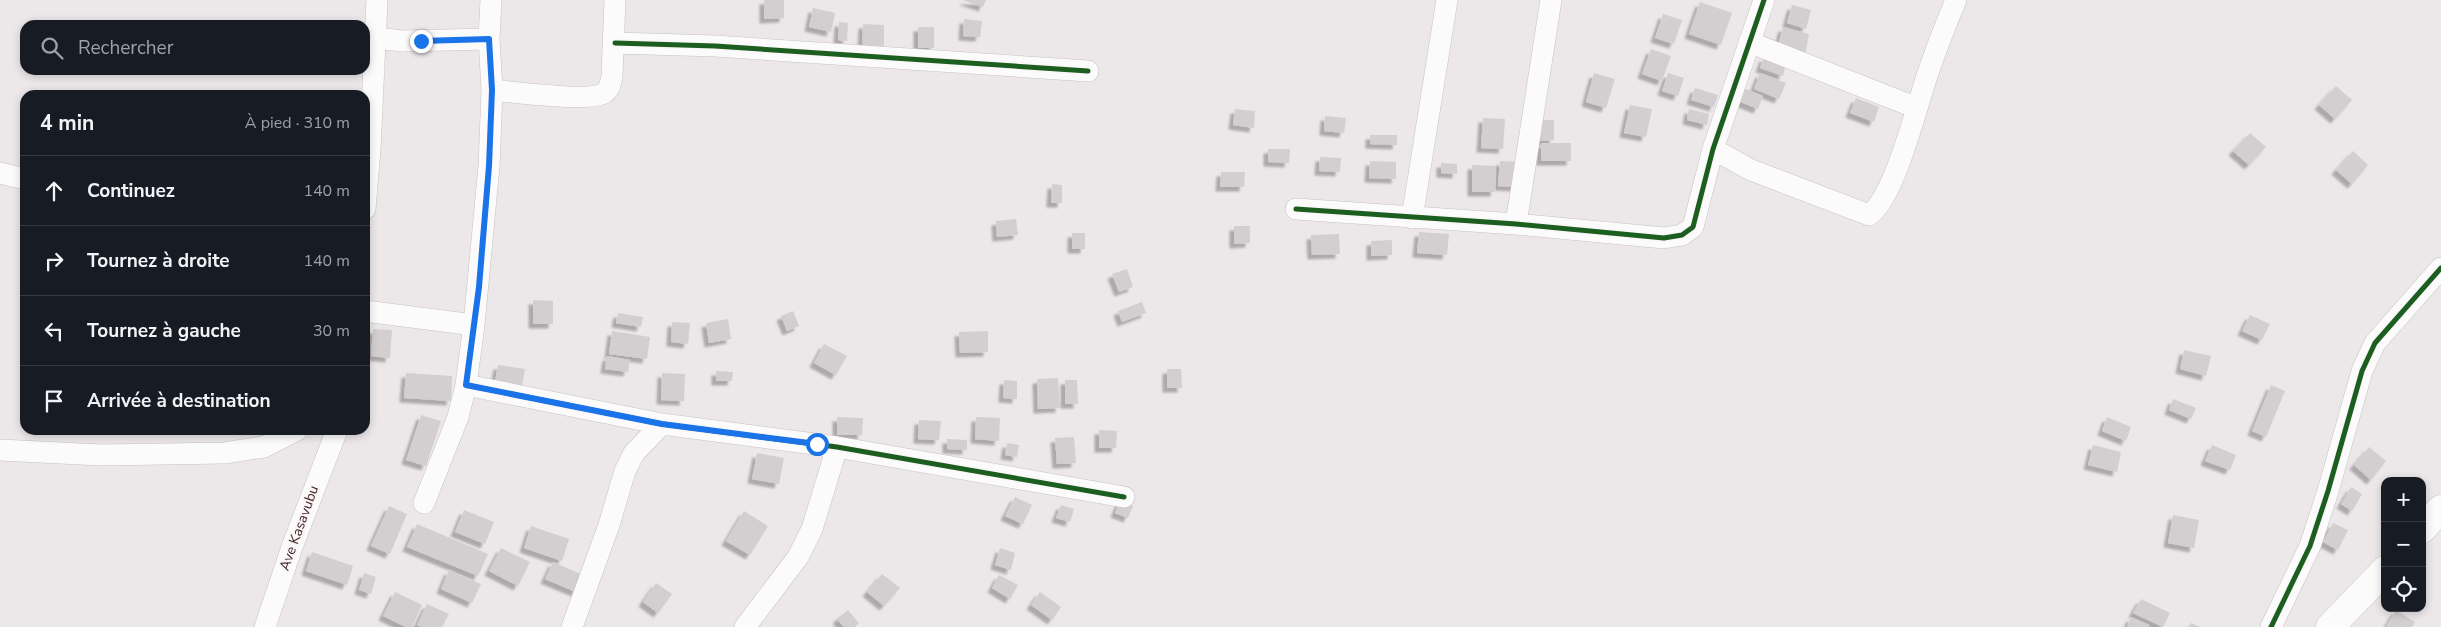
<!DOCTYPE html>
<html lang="fr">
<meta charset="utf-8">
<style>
body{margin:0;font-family:"Nunito Sans",sans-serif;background:#242831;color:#f1f3f6}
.controls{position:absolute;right:15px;bottom:15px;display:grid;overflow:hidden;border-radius:10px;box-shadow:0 2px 8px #0003}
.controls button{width:45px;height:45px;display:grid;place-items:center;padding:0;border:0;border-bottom:1px solid #363941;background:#171b24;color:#f1f3f6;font:25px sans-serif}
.stop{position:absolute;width:15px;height:15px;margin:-11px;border:4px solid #1a73e8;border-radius:50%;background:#fff}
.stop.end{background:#1a73e8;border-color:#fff;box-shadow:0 1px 5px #0008}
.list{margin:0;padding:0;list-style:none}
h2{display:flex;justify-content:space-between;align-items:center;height:65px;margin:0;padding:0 20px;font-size:21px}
h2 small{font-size:16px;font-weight:400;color:#9ea1a6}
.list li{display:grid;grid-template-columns:32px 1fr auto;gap:15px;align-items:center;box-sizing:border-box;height:70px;padding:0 20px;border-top:1px solid #363941}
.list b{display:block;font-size:19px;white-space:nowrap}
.list em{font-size:16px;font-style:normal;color:#9ea1a6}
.icon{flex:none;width:28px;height:28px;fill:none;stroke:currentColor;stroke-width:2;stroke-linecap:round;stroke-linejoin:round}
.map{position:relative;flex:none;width:2441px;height:627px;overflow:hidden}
.search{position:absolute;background:#171b24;box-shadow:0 2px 8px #0003;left:20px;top:20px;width:350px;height:55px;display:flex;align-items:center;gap:12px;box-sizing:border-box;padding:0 18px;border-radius:15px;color:#9ea1a6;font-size:19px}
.panel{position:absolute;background:#171b24;box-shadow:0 2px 8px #0003;left:20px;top:90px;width:350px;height:345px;border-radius:15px}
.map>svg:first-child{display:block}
.building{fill:#d3cecf;filter:url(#shadow)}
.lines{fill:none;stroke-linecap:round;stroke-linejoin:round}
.street-casing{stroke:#c8c2c2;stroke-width:22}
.secondary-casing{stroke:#cbc4c5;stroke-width:29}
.street{stroke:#fcfbfc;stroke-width:21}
.secondary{stroke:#fcfbfc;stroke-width:28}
.cycleway-casing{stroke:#faf6f7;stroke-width:8}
.cycleway{stroke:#1b5e20;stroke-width:5}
.route{stroke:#1a73e8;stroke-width:6}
.labels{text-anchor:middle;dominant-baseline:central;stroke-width:4;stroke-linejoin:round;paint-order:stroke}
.street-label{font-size:14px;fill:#412324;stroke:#faf6f7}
</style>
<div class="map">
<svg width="2441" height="627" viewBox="0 0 2441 627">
<defs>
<filter id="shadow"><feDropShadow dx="-4.5" dy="4.5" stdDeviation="1" flood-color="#0004"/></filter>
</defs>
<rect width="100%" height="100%" fill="#ece7e8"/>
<path class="building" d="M764,0H784V18L764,19Z
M963,0H986L983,7Z
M1700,2L1732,13L1721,45L1689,34Z
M1792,5L1811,10L1806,29L1787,23Z
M813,8L835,13L831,32L809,27Z
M1663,14L1682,20L1674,44L1655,38Z
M964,19L982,21L980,37L963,36Z
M839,22L848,23L847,41L838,40Z
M863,24L884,25V48L862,47Z
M918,27H934V48H918Z
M1783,27L1809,34L1805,55L1777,49Z
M1651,49L1671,56L1662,81L1642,74Z
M1764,57L1786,64L1783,76L1760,68Z
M1594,73L1615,79L1606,108L1586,102Z
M1668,73L1684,78L1678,96L1662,91Z
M1760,73L1786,83L1779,99L1754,89Z
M1738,86L1763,96L1758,109L1733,99Z
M2336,86L2352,100L2335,119L2319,105Z
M1695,88L1718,95L1714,107L1691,100Z
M1856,98L1879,107L1874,122L1850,113Z
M1630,105L1652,109L1646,137L1624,133Z
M1235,109L1255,111L1254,128L1233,125Z
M1689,109L1709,114L1707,125L1687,120Z
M1325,116L1346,118L1344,133L1324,131Z
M1483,118L1505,119L1503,149L1481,148Z
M1538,120H1554V140L1539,141Z
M2250,133L2266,147L2249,165L2233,151Z
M1370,135H1397V145L1370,144Z
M1541,143H1571V161H1541Z
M1268,149H1290L1289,163L1268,162Z
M2353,151L2368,165L2352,184L2336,170Z
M1320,157L1341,158L1340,172L1319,171Z
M1370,161L1396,162V179L1369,178Z
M1500,161L1519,162L1517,187L1498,186Z
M1441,163L1457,164V174L1441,173Z
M1472,165L1496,166L1495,192H1472Z
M1221,172H1245L1244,187H1220Z
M1052,184L1062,185V203H1051Z
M1016,219L1018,235L997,237L996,221Z
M1234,226H1250V243L1234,244Z
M1419,232L1449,234L1447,255L1417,253Z
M1072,233H1085V249H1072Z
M1339,234L1340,254L1312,255L1311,235Z
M1392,240V255L1371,256V241Z
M1127,269L1133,287L1119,292L1112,274Z
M533,300L553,301V324H533Z
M1142,302L1146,313L1122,322L1118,311Z
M793,311L799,326L787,331L781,316Z
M618,313L643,317L641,327L616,323Z
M2250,315L2270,324L2262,340L2242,331Z
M728,319L731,339L709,343L706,323Z
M672,322L690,323L688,344L671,342Z
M373,329L392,330L390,358L371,356Z
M612,331L650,337L647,359L609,354Z
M988,331V352L960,353L959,332Z
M824,344L847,356L836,375L814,363Z
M2184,350L2211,356L2206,376L2180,369Z
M607,356L630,360L628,372L605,369Z
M498,365L525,369L522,386L495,382Z
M1167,369H1181L1182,388H1167Z
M716,371L733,372L732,381H716Z
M406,373L452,376L451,401L404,398Z
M662,373L685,374L684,401L661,400Z
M1058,378L1060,408L1038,409L1037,379Z
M1004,380L1017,381V399L1003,398Z
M1065,380H1077L1078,404H1065Z
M2271,385L2285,391L2266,437L2252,431Z
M2173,399L2196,408L2191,419L2169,410Z
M421,415L441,421L426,466L406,460Z
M837,417L863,418L862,435H837Z
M976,417L1000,418L999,441L975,439Z
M2107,417L2131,427L2126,441L2102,431Z
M919,420L941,421L939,440L918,439Z
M1099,430L1117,431L1116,448H1099Z
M1074,437L1076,463L1057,464L1055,438Z
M947,439L967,440V450L947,449Z
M1007,443L1019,445L1017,457L1005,455Z
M2093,445L2121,452L2117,472L2088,465Z
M2212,445L2236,455L2230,470L2205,461Z
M2369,447L2386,461L2371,480L2354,465Z
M757,453L784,458L779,484L752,479Z
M2351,487L2362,494L2352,511L2341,504Z
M1015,497L1032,505L1023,524L1005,516Z
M1120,501L1133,506L1128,518L1115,513Z
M1061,505L1074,509L1070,522L1056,518Z
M389,506L407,514L390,554L371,546Z
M464,510L494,522L485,544L455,532Z
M744,511L768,526L750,555L726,541Z
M2173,515L2199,520L2194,548L2168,543Z
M2333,523L2348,530L2338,550L2323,542Z
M417,524L488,554L478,576L407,547Z
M531,526L569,539L562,561L524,548Z
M501,548L530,562L518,586L489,571Z
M1000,548L1015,553L1011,570L995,565Z
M312,552L353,566L347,585L306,571Z
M553,562L583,575L576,592L545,579Z
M449,570L481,584L472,603L441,589Z
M364,573L376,577L371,594L359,590Z
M882,574L900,588L884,606L867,592Z
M999,575L1018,585L1010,599L992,588Z
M656,583L672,594L658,613L643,602Z
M395,592L422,605L412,627H406L383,616Z
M1040,592L1061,607L1052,620L1031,605Z
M2141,599L2170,613L2163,627L2133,613Z
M427,604L449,614L442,627H422L417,625Z
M848,610L859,623L855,627H844L837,619Z
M2396,610L2415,622L2412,627H2386Z
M2131,617L2149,625V627H2127Z
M2191,623L2200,627H2188Z"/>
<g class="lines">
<defs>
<path id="street" d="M375,38L403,41L489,39
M1749,42L1917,108
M615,43L715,46L1088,71
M492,90C511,92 592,102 604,93C610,89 611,83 612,76L615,0
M1713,149L1751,170L1869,215C1894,198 1916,109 1926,79C1935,52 1945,26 1956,0
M0,173L25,179
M365,209L370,149L377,0
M1296,209L1516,224L1664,238L1682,235L1693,227L1713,149L1764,0
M1412,218L1447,0
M1516,224L1551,0
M365,311L474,325
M466,385L662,424L837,447L1124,497
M0,450L101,455L224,453L264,447L297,430
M424,503L458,417L466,385L474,325L489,166L492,90L489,39L491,0
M265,627L292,547L337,430
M572,627L609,525L625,471L634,453L662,424
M745,627L798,557L812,529L837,447
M2271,627L2310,546L2328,491L2362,371L2375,343L2441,268"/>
<path id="secondary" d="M2422,529L2441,509
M2330,627L2385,570"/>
</defs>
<use href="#street" class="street-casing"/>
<use href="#secondary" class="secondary-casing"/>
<use href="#street" class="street"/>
<use href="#secondary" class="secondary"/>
<defs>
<path id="cycleway" d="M615,43L715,46L1088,71
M1296,209L1516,224L1664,238L1682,235L1693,227L1713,149L1764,0
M466,385L662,424L837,447L1124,497
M2271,627L2310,546L2328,491L2362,371L2375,343L2441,268"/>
</defs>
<use href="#cycleway" class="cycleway-casing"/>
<use href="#cycleway" class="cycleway"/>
</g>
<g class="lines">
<path class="route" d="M421,41L489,39L492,90L489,166L479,287L466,385L662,424L817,444"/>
</g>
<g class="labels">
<g class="street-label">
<text transform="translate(299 528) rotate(-70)">Ave Kasavubu</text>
</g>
</g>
</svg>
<div class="controls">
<button>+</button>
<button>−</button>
<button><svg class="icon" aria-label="locate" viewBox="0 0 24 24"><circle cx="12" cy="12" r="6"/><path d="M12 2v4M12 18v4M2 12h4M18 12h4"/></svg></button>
</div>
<div class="stop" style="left:817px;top:444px"></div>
<div class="stop end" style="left:421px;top:41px"></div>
<div class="search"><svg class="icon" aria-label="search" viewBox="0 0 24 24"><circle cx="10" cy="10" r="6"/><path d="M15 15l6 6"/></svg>Rechercher</div>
<section class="panel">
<h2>4 min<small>À pied · 310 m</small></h2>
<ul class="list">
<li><svg class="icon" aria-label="ahead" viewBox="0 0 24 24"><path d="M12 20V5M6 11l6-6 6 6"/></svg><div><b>Continuez</b></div><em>140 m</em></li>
<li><svg class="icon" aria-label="right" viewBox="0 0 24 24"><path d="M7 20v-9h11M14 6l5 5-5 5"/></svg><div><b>Tournez à droite</b></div><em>140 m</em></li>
<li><svg class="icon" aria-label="left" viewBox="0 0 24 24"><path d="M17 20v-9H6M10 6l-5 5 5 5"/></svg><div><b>Tournez à gauche</b></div><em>30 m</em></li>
<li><svg class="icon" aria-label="arrive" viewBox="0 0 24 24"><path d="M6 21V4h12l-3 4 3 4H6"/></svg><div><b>Arrivée à destination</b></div></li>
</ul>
</section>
</div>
